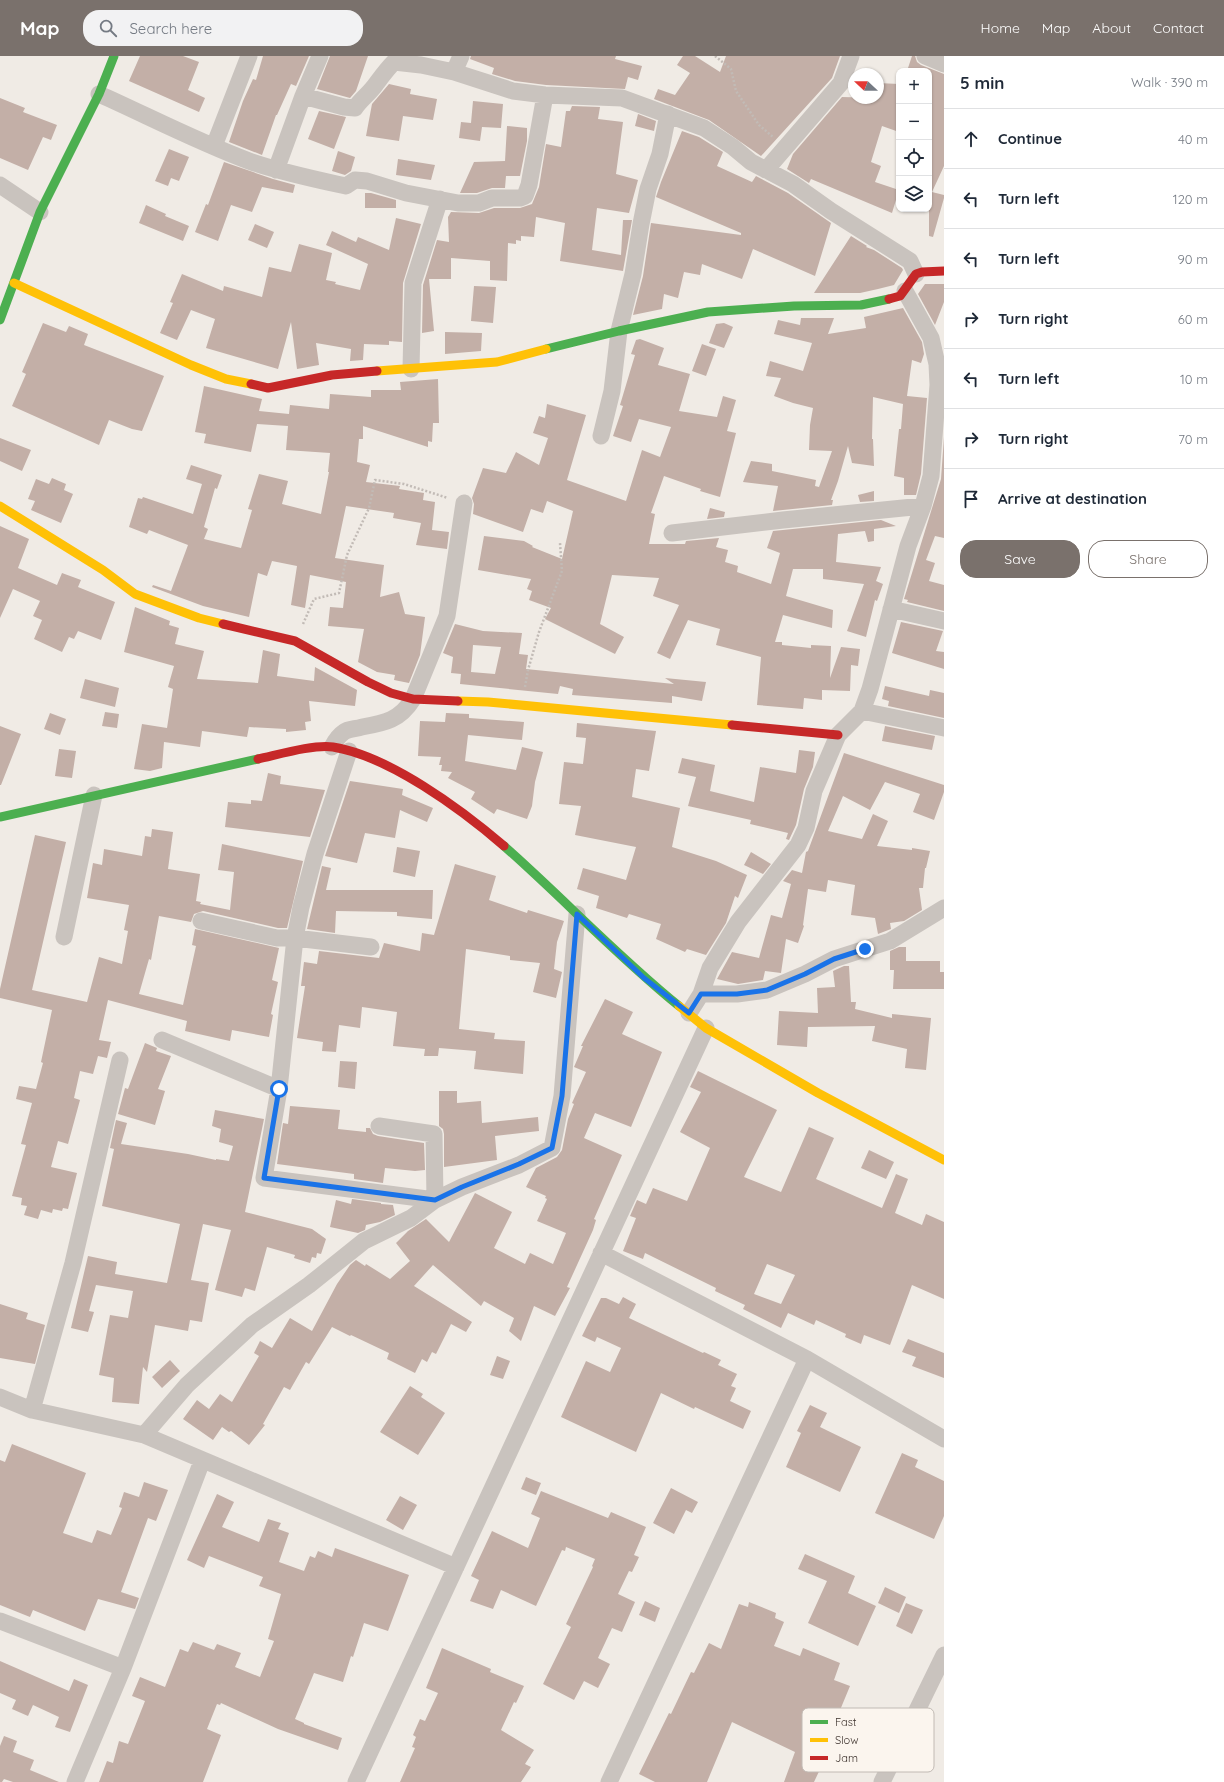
<!DOCTYPE html>
<meta charset="utf-8">
<style>
body{margin:0;font-family:Quicksand,sans-serif;background:#f2f2f3;color:#1f2937}
.controls{position:absolute;right:12px;top:12px;display:grid;overflow:hidden;border-radius:8px;box-shadow:0 1px 3px #0004}
.controls button{width:36px;height:36px;display:grid;place-items:center;padding:0;border:0;border-bottom:1px solid #e0e1e3;background:#fff;color:#1f2937;font:20px sans-serif}
.compass{position:absolute;left:848px;top:12px;width:36px;height:36px;border-radius:50%;background:#fff;box-shadow:0 1px 3px #0004;rotate:292deg}
.stop{position:absolute;width:12px;height:12px;margin:-9px;border:3px solid #1a73e8;border-radius:50%;background:#fff}
.stop.end{background:#1a73e8;border-color:#fff;box-shadow:0 1px 4px #0008}
.list{margin:0;padding:0;list-style:none}
h2{display:flex;justify-content:space-between;align-items:center;height:52px;margin:0;padding:0 16px;font-size:17px}
h2 small{font-size:13px;font-weight:400;color:#747a83}
.list li{display:grid;grid-template-columns:26px 1fr auto;gap:12px;align-items:center;box-sizing:border-box;height:60px;padding:0 16px;border-top:1px solid #e0e1e3}
.list b{display:block;font-size:15px;white-space:nowrap}
.list em{font-size:13px;font-style:normal;color:#747a83}
.actions{display:flex;gap:8px;padding:12px 16px}
.actions a{flex:1;padding:9px 0;border:1px solid #7a716c;border-radius:16px;text-align:center;font-size:14px;color:#7a716c}
.actions .main{background:#7a716c;color:#fff}
.icon{flex:none;width:22px;height:22px;fill:none;stroke:currentColor;stroke-width:2;stroke-linecap:round;stroke-linejoin:round}
.map{position:relative;flex:none;width:944px;height:1726px;overflow:hidden}
header{display:flex;align-items:center;gap:24px;box-sizing:border-box;height:56px;padding:0 20px;background:#7a716c;color:#fff}
header strong{font-size:19px}
nav{display:flex;gap:22px;margin-inline-start:auto;font-size:14px}
.search{width:280px;height:36px;background:#f2f2f3;display:flex;align-items:center;gap:10px;box-sizing:border-box;padding:0 14px;border-radius:16px;color:#747a83;font-size:15px}
main{display:flex}
aside{flex:1;background:#fff}
.map>svg:first-child{display:block}
.building{fill:#c3afa7;fill-rule:evenodd}
.lines{fill:none;stroke-linecap:round;stroke-linejoin:round}
.path{stroke:#c2bbb6;stroke-width:2.5;stroke-dasharray:2 2;stroke-linecap:butt}
.street{stroke:#c9c3be;stroke-width:17}
.fast{stroke:#4caf50;stroke-width:9}
.slow{stroke:#ffc107;stroke-width:9}
.jam{stroke:#c62828;stroke-width:9}
.route{stroke:#1a73e8;stroke-width:5}
.key{fill:#fbf5ee;stroke:#c1bab4;stroke-width:1}
.key-label{font-size:11px;fill:#3b302b}
</style>
<header>
<strong>Map</strong>
<div class="search"><svg class="icon" aria-label="search" viewBox="0 0 24 24"><circle cx="10" cy="10" r="6"/><path d="M15 15l6 6"/></svg>Search here</div>
<nav><a>Home</a><a>Map</a><a>About</a><a>Contact</a></nav>
</header>
<main>
<div class="map">
<svg width="944" height="1726" viewBox="0 0 944 1726">
<rect width="100%" height="100%" fill="#f0ebe5"/>
<path class="building" d="M140,0H183L199,6L188,34L205,42L199,56L129,25Z
M263,0H309L296,30L291,28L277,59H276L262,99L229,86L243,45L253,23L256,24Z
M330,0H368L356,35L350,42L317,33Z
M471,0H616L615,3L642,10L638,24L628,21L625,33L546,29L515,25L492,18L494,12L470,3Z
M683,0H695L720,16L726,0H840L832,22L761,100L709,64L654,43L658,33L675,39L690,17L677,9Z
M912,0H915L917,6L921,9L944,18V110L932,136L944,139V142L933,181L929,180V15H907Z
M878,27L899,28V76L882,70L871,106L881,110L875,126L899,134L892,157L811,123L809,127L787,113L793,98L842,41L878,42Z
M389,28L411,33L410,38L437,43L433,64L403,60L399,85L366,80L372,48Z
M0,42L25,52L23,56L57,69L51,84L43,81L28,114L0,102Z
M473,45L503,48L501,72L482,71L480,85L459,82L461,66L471,67Z
M572,50L600,51L598,63L623,66L616,118L638,124L629,157L597,152L592,194L621,199L623,164H632L623,215L560,205L565,167L536,161L534,181L521,180V185L516,184V188L508,187L507,225L490,224V205L451,202V223H429L434,275L422,277L423,229L437,184L449,186L448,161L451,156L479,157L494,152H520L532,148L539,131L546,88L561,91L566,55H570Z
M319,55L346,61L334,93L308,83Z
M638,58L656,65L654,75L635,70Z
M507,70L527,72V85L520,120H506L505,132H492L477,137H460L474,106L505,105Z
M682,75L699,81L723,96L717,110L752,126L756,120L788,137L831,167L815,220L753,193L742,223L702,208L700,219L684,216L678,242L664,238L662,253L633,259L643,220L651,167L741,179V177L656,141L661,126Z
M169,93L189,101L179,125L171,122L168,130L155,125Z
M338,95L355,101L351,115L345,119L332,115Z
M398,103L435,109L431,124L396,119Z
M224,106L273,123L295,129L293,137L262,131L252,156L231,149L218,185L195,176L206,148L208,149Z
M365,137H371L396,144V152H365Z
M146,149L166,158L165,160L189,170L183,185L139,167Z
M396,162L421,168L403,227L402,286L389,285V289L364,288L363,304L350,305L351,293L316,287L319,309L297,313L291,266L278,313L206,292L215,263L191,254L177,284L160,277L173,247L170,246L182,218L223,235L224,230L262,241L269,211L291,216L299,188L332,197L326,224L336,226L335,228L360,234L368,208L326,189L332,175L356,186L358,181L389,194Z
M255,168L274,176L267,192L248,184Z
M851,180L867,190L866,191L874,194L902,212L903,214L894,229L878,233L860,237H814Z
M925,228H944V246L935,269L918,238Z
M474,230L496,231L493,267L471,265Z
M903,252L922,286L924,298L921,307L912,304L907,340L927,342L921,418L916,439H904V422L894,420L899,373H901L903,348L873,341L872,383H873L874,410L852,407L848,390L838,425L831,444H833L832,449L773,455L778,430L743,426L751,405L772,408V415L816,424L815,430L819,431L832,395L809,394L810,369L813,352L793,347L774,340L781,322L766,320L770,305L803,315L812,287L774,278L778,264L800,269L801,262H834L828,278L866,272L864,261Z
M43,267L66,276L69,270L88,278L84,289L164,320L142,375L132,373L109,364L99,389L12,350L26,318L22,316Z
M724,267L733,271L724,292L709,287L716,268Z
M445,276L482,277L481,295L445,298Z
M640,283L664,292L658,309L690,318L679,355L717,361L723,340L736,344L727,375L736,377L720,441L700,435L701,433L664,420L651,457L655,458L649,488H685L686,485L719,482L716,491L728,494L725,506L738,510L737,516L771,528L780,497L767,492L773,475L881,464L896,470L874,473V485L868,486L865,475L838,478L836,506L881,511L876,525L883,528L877,545L875,544L866,581L847,575L864,528L823,523V513H793L786,540L833,554L832,572L783,559L775,586H782V589L811,592V589L831,590L830,622L841,591L860,593L858,610L851,609L850,635L822,634V644L804,642L803,653L757,649L761,601L716,589L720,573L688,564L670,603L657,597L679,549L653,540L659,522L612,519L600,568L624,581L615,598L545,563L551,552L529,544L532,535L527,533L531,523L478,514L484,480L524,485L533,490L532,491L562,503L573,455L547,445L543,457L531,453L523,476L473,458L474,448L472,442L483,412L506,417L516,396L539,409L548,382L533,377L539,360L545,362L547,348L586,359L567,424L626,445L642,394L660,401L671,371L639,363L631,386L613,380L623,350L620,349L635,299L631,298L636,284Z
M702,288L716,293L706,320L692,315Z
M438,323L439,367H433L432,386L428,385V391L363,370V383H359L357,406L370,409L366,426L400,430L399,433L424,437L423,444L435,446L432,474L449,476L447,493L416,489L421,467L393,462L394,457L346,450L335,502L384,509L380,541L399,536L405,558L425,561L420,599L409,627L394,624L395,619L377,616L358,606L364,573L328,570L330,551L343,552L346,526L310,519L305,552L291,549L297,510L272,505L267,520L258,517L249,561L203,550L152,531L153,529L171,535L188,489L149,474L147,478L129,471L138,442L142,443L143,441L193,458L202,428L186,423L191,409L222,419L217,433L215,432L204,471L208,473L204,483L241,492L252,454L248,453L259,418L288,425L282,448L321,458L329,416H328L330,397L286,394L288,370L257,368L251,396L204,387L206,378L195,376L204,330L262,343L259,355L289,358L290,349L329,353L330,338L371,341V334H401L400,326Z
M944,381V482L935,480L926,504L935,507L929,525L944,529V555L907,546L908,544L904,543L941,423Z
M0,382L31,394L22,415L0,405Z
M52,422L66,428L64,434L73,438L61,467L31,454L35,445L28,443L36,423L49,428Z
M874,435V445L860,446L858,439Z
M710,452L725,456L724,461L707,463Z
M0,470L29,483L18,512L57,529L62,517L81,524L78,531L115,546L101,584L78,575L74,583L69,581L62,596L34,583L42,564L33,560L40,545L13,533L0,562Z
M135,551L170,565L169,569L179,572L175,588L204,595L197,623L258,627L263,594L280,598L277,620L314,625L315,611L357,634L355,650L309,645L311,665L305,666L306,674L286,676V673L249,671L247,681L202,675L200,691L164,686L162,712L150,715L134,713L142,668L167,672L173,633L168,631L174,610L124,596Z
M901,566L943,575L936,595L944,596V613L892,597Z
M455,568L483,575L522,577L519,598L528,599L526,613L674,628L665,622L706,626L702,645L672,640V647L572,639L573,633L560,630L558,638L460,628L461,618L451,617L453,601L443,597ZM473,589L501,591L495,618L471,616Z
M85,623L119,632L115,651L80,642Z
M885,630L929,640L930,634L944,637V662L888,650L889,645L882,643Z
M105,656L119,658L117,672L102,670Z
M50,657L66,663L60,679L44,673Z
M446,657L469,658V662L524,666L522,684L468,679L465,705L516,714L522,691L543,696L535,726L532,750L527,763L497,753L494,758L471,743L475,736L448,722L452,716L441,715L442,709H439L441,701L418,700L420,665L445,666Z
M577,667L656,675L649,715L636,713L632,741L680,752L672,791L716,805L747,819L738,842L735,840L726,867L706,899L687,893L685,896L656,883L661,868L629,858L627,862L596,852L599,840L577,833L583,812L626,824L636,791L575,779L581,750L559,748L564,706L583,708L586,682L576,681Z
M0,670L21,678L1,729H0Z
M885,670L935,680L932,694L882,685Z
M59,693L76,695L72,722L55,720Z
M799,694L815,696L813,711L804,733L796,769L789,784L786,783L788,777L750,768L751,764L688,750L696,721L678,717L682,702L715,709L710,735L754,746L760,711L796,717Z
M844,697L944,729V736L934,764L913,756L920,738L885,726L870,754L843,740L828,775L862,783L873,758L888,765L877,790L912,794V792L930,795L926,812H925L923,832H919L922,854L904,865L890,867L891,873L878,878L875,862L851,859L855,829L828,824L826,836L808,833L803,869L804,870L798,887L786,883L781,917L765,915L763,924L738,928L717,923L732,896L759,902L771,859L782,862L791,828L783,825L792,814L802,817L806,796L808,795Z
M268,717L281,720L280,728L325,734L310,781L225,771L228,746L251,748V744L262,745Z
M350,725L403,733L402,739L433,752L427,766L400,754L395,782L365,777L357,807L325,800Z
M152,773L173,776L168,813L200,818L196,845L201,846L200,848L230,854L234,816L218,814L222,788L303,805L287,872H278L203,855L194,858L191,866L159,860L151,904L149,903L139,938L183,949L196,890L192,889L195,873L279,892L272,924L278,926L271,958L273,959L269,981L232,974L230,985L185,975L187,965L108,944L99,984L111,986L107,1002L98,1000L93,1018L80,1015L74,1042L80,1044L68,1088L58,1085L51,1111L77,1117L68,1153L63,1152L62,1155L53,1153L52,1157L41,1154L38,1163L24,1159L27,1150L21,1149L22,1142L12,1140L26,1089L21,1088L32,1047L16,1043L19,1030L36,1033L43,1007L41,1006L52,954L0,942V933L35,779L66,786L32,934L87,946L99,901L122,908L128,875L124,874L129,849L87,842L93,807L102,809L104,793L142,800L145,780L151,781Z
M397,791L420,795L415,821L393,816Z
M751,796L771,808L763,818L744,809Z
M455,808L496,820L489,844L527,857L528,854L564,865L557,886L554,913L562,916L556,942L533,936L540,907L510,904V900L466,893L459,973L495,977L494,983L525,985L523,1018L474,1013L476,995L439,992L438,1000H424L425,993L393,990L397,956L362,951L360,972L339,969L336,996L322,995L323,986L297,982L305,930H301L304,906L317,908L319,895L379,902L384,887L420,895L422,877L434,879Z
M322,810L331,812L326,834H433L432,863L397,860V856L336,855L335,877L307,873Z
M899,891H906V905H940V916H944V933H893L894,914H890V895Z
M844,910H849L851,946H856L855,953L892,962V958L931,962L926,1014L905,1012L907,993L872,985L875,970L808,971L807,991L777,989L779,955L818,957L817,932L835,931L833,915Z
M605,943L633,956L622,978L662,996L631,1071L595,1057L584,1082L622,1099L594,1163L596,1164L593,1174L567,1231L570,1232L555,1260L534,1250L521,1285L509,1275L514,1262L484,1245L481,1250L433,1209L414,1230L472,1266L466,1276L451,1268L436,1298L432,1296L427,1306L422,1303L415,1317L387,1303L389,1297L351,1279L350,1280L332,1271L309,1308L306,1306L290,1334L284,1331L263,1368L265,1369L249,1389L231,1375L229,1376L222,1371L213,1384L183,1363L197,1344L209,1353L220,1338L232,1346L259,1300L254,1297L260,1285L272,1292L290,1262L312,1275L337,1228L350,1209L356,1204L365,1210L366,1208L390,1223L410,1205L396,1187L408,1175L426,1163L449,1186L475,1137L512,1156L494,1192L525,1208L530,1197L553,1208L566,1177L537,1165L547,1143L545,1142L546,1140L526,1131L536,1112L557,1101L562,1094L568,1063L574,1048L572,1047L586,1016L574,1011L583,990H581Z
M145,987L157,992L156,995L171,1000L158,1033L165,1035L155,1069L118,1058L125,1032L128,1033Z
M340,1005L357,1006L355,1033L338,1031Z
M698,1015L777,1054L744,1121L781,1136L809,1071L834,1082L816,1123L882,1152L896,1118L908,1123L895,1157L922,1169L926,1158L944,1166V1243L912,1229L890,1289L864,1279L861,1288L845,1281L846,1278L816,1264L814,1269L788,1257L781,1272L743,1253L745,1249L715,1235L716,1232L645,1197L643,1203L623,1195L636,1162L630,1160L637,1144L646,1148L653,1132L687,1145L710,1092L680,1076L701,1036L690,1031ZM767,1208L795,1219L781,1248L754,1238Z
M439,1035H457V1047L481,1045L482,1067L538,1061L539,1075L495,1080L497,1104L444,1111V1078L443,1073L439,1070Z
M290,1050L340,1054L338,1073L366,1076V1072H370L373,1078L378,1080L424,1087L425,1114L415,1115L385,1112L383,1127L354,1123V1118L277,1108L283,1067L288,1068Z
M215,1054L264,1063L245,1156L312,1173L326,1183L321,1198L317,1197L316,1202L312,1201L310,1207L294,1202L295,1199L267,1191L255,1235L245,1232L242,1241L215,1234L231,1174L203,1168L191,1224L209,1227L202,1266L190,1264L188,1275L155,1269L147,1316L143,1311L139,1348L112,1346L114,1322L99,1319L110,1259L128,1262L133,1235L96,1229L89,1255L94,1256L88,1276L71,1272L88,1200L117,1206L115,1218L167,1227L180,1168L102,1150L114,1093L110,1092L116,1064L127,1067L121,1088L188,1098L216,1104V1103L229,1105L233,1090L219,1086L221,1073L212,1070Z
M869,1094L894,1106L886,1123L861,1112Z
M352,1143L381,1147V1148L393,1149L395,1159L380,1166L366,1169L365,1174L358,1177L330,1171L336,1144L351,1148Z
M623,1241L636,1248L629,1262L703,1297L704,1296L721,1304L718,1309L737,1318L731,1330L736,1332L730,1345L751,1355L743,1373L695,1351L694,1353L661,1337L636,1396L561,1361L586,1305L610,1316L621,1292L597,1281L595,1286L582,1280L601,1242H606L619,1248Z
M0,1248L28,1257L26,1263L45,1269L35,1308L0,1302Z
M908,1283L944,1297V1322L912,1310L916,1301L902,1296Z
M497,1300L510,1305L503,1323L490,1319Z
M170,1304L180,1315L162,1332L152,1321Z
M410,1330L423,1338L421,1341L445,1357L418,1399L380,1376Z
M810,1349L827,1357L820,1371L861,1391L840,1436L786,1411L801,1377L797,1375Z
M12,1388L86,1417L63,1477L92,1487L97,1474L111,1479L122,1452L119,1451L124,1436L139,1441L144,1426L168,1434L156,1465L148,1462L121,1536L139,1542L135,1553L98,1543L85,1575L33,1554L30,1561L0,1549V1404L5,1406Z
M902,1397L918,1404L915,1411L944,1425V1460L934,1483L875,1457Z
M526,1421L541,1427L536,1439L521,1433Z
M671,1432L698,1446L692,1457L686,1454L674,1478L653,1467Z
M541,1435L608,1462L611,1456L646,1471L634,1499L639,1501L632,1516L629,1515L618,1538L635,1546L622,1576L612,1572L598,1602L610,1608L598,1632L584,1625L574,1644L543,1628L571,1571L566,1568L593,1511L592,1510L595,1503L566,1491L565,1495L562,1494L536,1550L501,1534L493,1553L470,1545L479,1524L471,1520L492,1475L528,1492L540,1462L531,1458Z
M217,1438L234,1446L222,1471L259,1486L268,1463L281,1467L278,1473L289,1477L279,1506L304,1515L310,1500L315,1502L318,1495L332,1501L335,1492L409,1519L388,1575L364,1567L353,1601L351,1600L343,1626L314,1617L295,1663L304,1667V1668L342,1682L338,1694L278,1673L221,1647L220,1649L217,1648L207,1673L221,1679L203,1726H99L107,1705L113,1707L119,1685L128,1688L145,1645L132,1640L140,1621L165,1631L180,1593L188,1596L193,1586L214,1594L217,1588L241,1597L235,1611L260,1621L274,1585L268,1583L281,1538L259,1530L263,1521L209,1500L204,1512L187,1504Z
M400,1440L417,1449L403,1474L386,1464Z
M805,1498L855,1520L848,1537L876,1550L858,1590L808,1567L827,1525L798,1513Z
M885,1531L906,1541L899,1557L878,1547Z
M645,1545L660,1552L655,1566L639,1559Z
M749,1546L776,1557L775,1562L784,1566L774,1590L800,1600L803,1592L840,1607L834,1624L850,1630L838,1659L847,1664L835,1690L832,1688L814,1726H784L795,1696L732,1666L707,1726H655L639,1718L669,1657L671,1658L691,1616L694,1617L709,1587L721,1593L739,1548L748,1551Z
M906,1547L923,1554L912,1578L896,1570Z
M442,1592L491,1613L490,1616L524,1630L516,1647L514,1646L501,1674L534,1694L525,1708L531,1711L521,1726H400L415,1692L412,1691L416,1681L413,1679L420,1663L425,1665L438,1637L426,1632Z
M0,1605L69,1635L74,1623L88,1629L70,1676L55,1671L59,1661L33,1649L28,1660L12,1653L16,1644L0,1637Z
M4,1680L17,1685L13,1696L34,1704L30,1714L59,1726H13L4,1723L2,1726H0V1690Z"/>
<g class="lines">
<path class="path" d="M715,0L731,13L736,35L759,69L773,81
M303,568L314,543L339,537L347,499L369,452L375,424L404,428L448,442
M525,631L528,614L539,576L562,515L560,487"/>
<path class="street" d="M925,0L944,8
M454,16L461,0
M99,38C148,60 198,86 249,105C280,116 314,123 346,130L355,124L367,125L406,137L458,147H479L492,142H520L525,140L529,129L545,39
M303,40L344,51L355,52C361,43 370,37 376,28C382,20 387,13 394,6L421,9L454,16L513,35L545,39L622,42L704,72L733,91L751,106L793,128L831,155L910,205L916,218
M214,90L249,0
M276,114L303,40L320,0
M766,114L841,27L851,0
M0,129L40,156
M411,313L413,227L440,143
M601,380L612,335L619,275L633,218L641,168L648,133L660,98L668,58
M672,477L783,464L923,450
M891,553L944,565
M862,655L944,672
M332,691C335,685 338,680 344,676C348,673 356,673 362,671C385,667 400,664 413,643L447,560L464,447
M349,695L315,798L301,851L295,882L279,1033L264,1122L435,1144L434,1078L379,1070
M201,865L277,882H295L371,891
M64,881L94,739
M701,938H737L767,934L805,918L834,903L890,885L944,852
M689,957L701,938L710,912L738,866L798,789L806,772L814,735L838,679L862,655L870,633L908,490L923,450L931,420L938,329L937,308L931,282L905,235
M162,984L279,1033
M601,1197L807,1303L944,1383
M0,1341L32,1354L144,1379L456,1511
M32,1354L73,1207L120,1004
M144,1379L187,1329L252,1269L309,1229L364,1185L411,1162L435,1144L462,1131L519,1109L552,1092L562,1040L577,858
M0,1565L123,1612
M75,1726L123,1612L202,1405
M356,1726L706,972
M609,1726L807,1303
M882,1726L944,1599"/>
<path class="fast" d="M0,264L40,156L99,38L114,0
M546,293L619,275L708,256L794,250L861,249L889,243
M0,761L258,703
M504,790C563,842 617,900 679,950"/>
<path class="slow" d="M14,227L191,309L226,323L251,328
M377,315L497,306L546,293
M0,450L103,514L135,538L199,562L223,568
M458,645L488,646L732,669
M679,950L706,972L818,1037L944,1104"/>
<path class="jam" d="M889,243L900,240L916,218L922,216L944,215
M251,328L268,332L332,319L377,315
M223,568L295,585L368,626L391,637L413,643L458,645
M732,669L838,679
M258,703C277,699 314,688 333,691C389,700 461,753 504,790"/>
</g>
<g class="lines">
<path class="route" d="M279,1033L264,1122L435,1144L462,1131L519,1108L552,1092L562,1040L577,858L644,922L689,957L701,938H737L767,934L805,918L834,903L865,893"/>
</g>
<rect x="802" y="1652" width="132" height="64" rx="6" class="key"/>
<rect x="810" y="1664" width="18" height="4" fill="#4caf50"/>
<rect x="810" y="1682" width="18" height="4" fill="#ffc107"/>
<rect x="810" y="1700" width="18" height="4" fill="#c62828"/>
<g class="key-label">
<text x="835" y="1670">Fast</text>
<text x="835" y="1688">Slow</text>
<text x="835" y="1706">Jam</text>
</g>
</svg>
<div class="controls">
<button>+</button>
<button>−</button>
<button><svg class="icon" aria-label="locate" viewBox="0 0 24 24"><circle cx="12" cy="12" r="6"/><path d="M12 2v4M12 18v4M2 12h4M18 12h4"/></svg></button>
<button><svg class="icon" aria-label="layers" viewBox="0 0 24 24"><path d="M12 4l9 5-9 5-9-5zM3 14l9 5 9-5"/></svg></button>
</div>
<svg class="compass" viewBox="-18 -18 36 36"><path d="M0-13l5 13h-10z" fill="#e53935"/><path d="M0 13l5-13h-10z" fill="#747a83"/></svg>
<div class="stop" style="left:279px;top:1033px"></div>
<div class="stop end" style="left:865px;top:893px"></div>
</div>
<aside>
<h2>5 min<small>Walk · 390 m</small></h2>
<ul class="list">
<li><svg class="icon" aria-label="ahead" viewBox="0 0 24 24"><path d="M12 20V5M6 11l6-6 6 6"/></svg><div><b>Continue</b></div><em>40 m</em></li>
<li><svg class="icon" aria-label="left" viewBox="0 0 24 24"><path d="M17 20v-9H6M10 6l-5 5 5 5"/></svg><div><b>Turn left</b></div><em>120 m</em></li>
<li><svg class="icon" aria-label="left" viewBox="0 0 24 24"><path d="M17 20v-9H6M10 6l-5 5 5 5"/></svg><div><b>Turn left</b></div><em>90 m</em></li>
<li><svg class="icon" aria-label="right" viewBox="0 0 24 24"><path d="M7 20v-9h11M14 6l5 5-5 5"/></svg><div><b>Turn right</b></div><em>60 m</em></li>
<li><svg class="icon" aria-label="left" viewBox="0 0 24 24"><path d="M17 20v-9H6M10 6l-5 5 5 5"/></svg><div><b>Turn left</b></div><em>10 m</em></li>
<li><svg class="icon" aria-label="right" viewBox="0 0 24 24"><path d="M7 20v-9h11M14 6l5 5-5 5"/></svg><div><b>Turn right</b></div><em>70 m</em></li>
<li><svg class="icon" aria-label="arrive" viewBox="0 0 24 24"><path d="M6 21V4h12l-3 4 3 4H6"/></svg><div><b>Arrive at destination</b></div></li>
</ul>
<div class="actions"><a class="main">Save</a><a>Share</a></div>
</aside>
</main>
